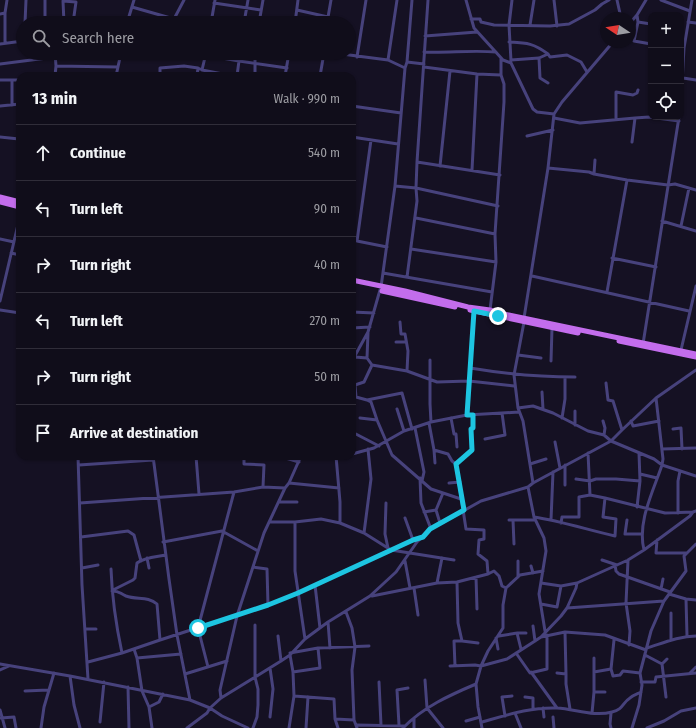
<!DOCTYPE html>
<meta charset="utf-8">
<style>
body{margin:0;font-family:"Fira Sans Condensed",sans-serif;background:#1e1b27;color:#f1f3f6}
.controls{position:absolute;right:12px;top:12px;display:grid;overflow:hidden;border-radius:8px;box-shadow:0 1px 3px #0004}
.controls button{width:36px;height:36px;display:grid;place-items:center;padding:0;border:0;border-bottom:1px solid #302d39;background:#100d1a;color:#f1f3f6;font:20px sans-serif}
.compass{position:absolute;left:600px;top:12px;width:36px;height:36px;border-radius:50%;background:#100d1a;box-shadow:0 1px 3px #0004;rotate:282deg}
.stop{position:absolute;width:12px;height:12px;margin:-9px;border:3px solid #1dc5e1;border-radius:50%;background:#fff}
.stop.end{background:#1dc5e1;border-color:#fff;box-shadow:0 1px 4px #0008}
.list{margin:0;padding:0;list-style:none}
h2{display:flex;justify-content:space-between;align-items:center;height:52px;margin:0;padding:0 16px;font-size:17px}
h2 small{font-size:13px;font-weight:400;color:#9c9ca2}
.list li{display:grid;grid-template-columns:26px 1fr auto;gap:12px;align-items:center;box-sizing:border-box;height:56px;padding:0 16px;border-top:1px solid #302d39}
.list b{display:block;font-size:15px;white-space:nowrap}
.list em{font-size:13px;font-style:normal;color:#9c9ca2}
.icon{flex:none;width:22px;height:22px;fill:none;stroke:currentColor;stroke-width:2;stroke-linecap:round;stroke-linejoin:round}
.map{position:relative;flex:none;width:696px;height:728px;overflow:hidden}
.search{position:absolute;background:#100d1a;box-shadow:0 1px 3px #0004;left:16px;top:16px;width:340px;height:44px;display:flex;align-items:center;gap:10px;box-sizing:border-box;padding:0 14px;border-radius:22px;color:#9c9ca2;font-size:15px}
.panel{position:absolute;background:#100d1a;box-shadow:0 1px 3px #0004;left:16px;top:72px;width:340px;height:388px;border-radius:12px}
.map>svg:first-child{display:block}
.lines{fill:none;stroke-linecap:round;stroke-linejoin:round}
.street{stroke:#47427c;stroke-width:3}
.primary{stroke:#c36dec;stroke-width:5}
.route{stroke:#1dc5e1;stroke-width:5}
</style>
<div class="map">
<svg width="696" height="728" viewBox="0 0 696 728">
<rect width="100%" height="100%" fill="#151123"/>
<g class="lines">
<path class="street" d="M45,0V23
M466,0L474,28L503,60L511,63L533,109L537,112L554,114
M554,0L557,26
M617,0L621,18
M661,0L690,11
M63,1L76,2L73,23
M63,1L64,23
M214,3L261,10
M132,7L174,19L200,23
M297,10L328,17
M5,13L7,0
M0,14L5,13V43
M637,15L638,22L634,41L651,44
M174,19L184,0
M471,19H480L481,22L494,25L550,26L569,24L595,10L602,4L609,0
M638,22L651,24
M688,22L696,23
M25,23L26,0
M127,23L134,0
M211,23L215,0
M244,23L248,0
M259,23L263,0
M295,23L298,0
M327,23L331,0
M630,23L637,15L646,0
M530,25L534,0
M425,36L477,32
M509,42C527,43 533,43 548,54
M0,44L23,41
M424,52C448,53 472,50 496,52
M55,53L56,66L55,76
M206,53L202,70L233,76
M334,53L388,60L405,68
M205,55L239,61L287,68
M357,57L366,0
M539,58L540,78L548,83
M388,60L397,0
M511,60L539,58L548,54L550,57L567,55L581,62L587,72
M511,61L509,25L512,0
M407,62L412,0
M0,64L55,57
M56,66L118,67
M424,67L477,74L501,75
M116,76L121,53
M160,76V68L184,66L198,68
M197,76L198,68L200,69
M237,76L240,53
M255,76V53
M285,76L289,53
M320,76L324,53
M683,78L696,80
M0,80H20
M12,80V105
M681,102L684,48L692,0
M0,106L20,104
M352,106L401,113
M554,118L580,123L635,118L649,117L679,121
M616,118V92L633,95L637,93L638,90
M527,136L553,130
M0,137L19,139
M352,137L398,144
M371,140L357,241L387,247
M632,142L635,118
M352,153H354L352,163
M417,162L500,175
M440,166L450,71
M548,168L589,172L594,174L627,180L668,185L675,184L696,190
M472,170L477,74
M594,174L595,160
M395,186L416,188L498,206
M416,218L495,234
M662,221L696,231
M681,226L689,188
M0,239L14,242
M411,249L496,262
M11,253L20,255
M612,258L656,267
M383,273L492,292
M532,276L689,311
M407,277L417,201L416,188L417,162L428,0
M381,287L395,186L405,68L407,62L424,64
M607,292L627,180
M0,301L20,216
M0,310L20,313
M490,310L496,262L495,234L504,102V84L501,75V58
M352,312L374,313
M524,318L548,168L554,114L562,102L613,42
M400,322L401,334H405L408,351L407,371
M524,322L514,375L518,408L523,421L533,483
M352,328L370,327
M396,342H406
M643,344L679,117
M681,350L696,286
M518,355L541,358
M355,357L367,358
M430,360V404L431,422
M352,361L368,332L380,290
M551,361L552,328
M372,365L407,371L437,382L469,381L514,386
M470,368C506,374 538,377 575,377
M606,383L608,400L613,401L622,430
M352,385H355L364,382L372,365L367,358L368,333
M355,385L356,397L367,400L402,393L412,429
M542,392L543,409
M367,400L371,402L377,420L392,455L431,489L461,499
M518,408L533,406L553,413L588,431L604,435L611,441L654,459L662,465L696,476
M397,409L404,431
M467,415L474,311
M360,418L377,420
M451,418L454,434H456L457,447
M562,418L565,399V377
M603,421L605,428L604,435
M631,421L633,426L659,421
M429,423L434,450L435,463
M575,425V411
M415,428L424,472L422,481
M673,429L681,428L682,449
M352,432L379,446
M485,439L505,435L502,413
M555,442L560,468
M662,449L696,448
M434,450L448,454L452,461L456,464L466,529L484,530V539L479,540L478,554L487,561L488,574
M588,453L590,495L605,498L665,513L693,512
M352,454L374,448L404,431L431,422L467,415L519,412
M78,456L82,585L88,679
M153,456L169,579L177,635L190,700
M196,456L199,494
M244,456V464L264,465L263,487
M279,456L299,462
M336,456L340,502V523
M196,457L244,456
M456,464L472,449L471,429L473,428V415
M530,464L546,459
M79,465L153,460
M640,474L657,478
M420,478L421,503L431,529
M576,479L590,481L596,479H616L640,481
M289,483L339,488
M449,483L460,482
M565,485V465
M528,487L534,517L544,538L546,551L539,594L545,631
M279,502H297
M80,503L234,492L263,487L285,488
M386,503L385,534L388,548
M637,507L640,481L639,453
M436,510L440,523
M424,512L436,510L443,493
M678,513V481L680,471
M534,517C561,521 588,530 615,536L616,519L603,517L605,498
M405,518L413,540
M509,520H535
M513,520L514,544
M551,520L553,472
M627,520L625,534H642
M269,522H295L321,519L340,523L364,533L391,550L421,537
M295,522V571L305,639
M561,523L562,517H579V497L590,495
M364,533L371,479L368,449
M81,537L128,531L134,535L141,561
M657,540L656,553H687
M163,542L222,531L258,551
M644,550C637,522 653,492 662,465L663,459L656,398
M147,558L149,568
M602,560L617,565
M628,560L626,603L630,631L629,645
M405,561L410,588
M615,565L616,571L619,574L670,592
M531,566L533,573
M253,567L267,569L268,605
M82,568L98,565
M111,569C112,597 116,625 122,653
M476,577L477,609
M518,577V561
M457,582L458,623L462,641L478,643
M437,583L442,558
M541,583L561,586L577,583
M315,585L320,628
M414,588L418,615
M661,589L663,579
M113,590L133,580L135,578L137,563C145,557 156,557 166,555
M112,591C120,591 119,593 126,596C137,600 148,596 157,604L160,640
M669,594L686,599L696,600
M372,596L437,583L457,582L488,574L494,571L499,576L502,586L506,588
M686,599L687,636
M541,604L557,607L561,586
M567,608L664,601
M346,612L352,628L355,647L352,670L354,720L357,728
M328,622L330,648
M533,626L535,641
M86,629H96
M565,632L566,674V684L570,709
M278,636L281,661
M499,636L517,633
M541,637L565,632L605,635L646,650
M496,638L498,649
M614,640L611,669L613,676L620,675L623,671L640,673
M671,640V613
M647,648C663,643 679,636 696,636
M134,649L137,658L142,691L149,707L152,728
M521,649L517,633H526
M290,653L318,648L369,646
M516,653L530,673L547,669V635
M645,655L662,664L667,659
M137,658L181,654
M88,662L122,653L160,640L268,605L298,593L391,550L454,560
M0,664L70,676L190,700L210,708L222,716L248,728
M662,664L666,697
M450,666L475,665L481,666L507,659L535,641L541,637L561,616L567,608L576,588L577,583L628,560L644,550L690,516L693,512L696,511
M455,666L454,641H462
M208,667L198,628L234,492
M0,670L9,666
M293,672L320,668L318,648
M531,672L557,708
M594,672L611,669
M557,673L566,674
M690,673L696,667
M185,674L227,661
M70,676L74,705L80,728
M425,680L427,708L443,728
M379,682L381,725
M641,682H655L656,677L696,673
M128,687L129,728
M25,691L48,690
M594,692H605
M294,696L334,699L335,719L338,728
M525,697L533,698V709
M221,698L220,690L237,616L264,533L285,488L289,483L301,456
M149,707L159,702L163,694
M543,708L544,717
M0,710L5,728
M515,713L521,728
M592,713L594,692V658
M505,716L502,697L512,696
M270,717L273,689L270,668
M553,717L554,728
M1,718L14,717L16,728
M414,718V728
M335,719L354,720
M466,721L480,717
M100,722L104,682
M482,722C507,715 531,707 557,708C575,709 594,717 612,712C624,709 622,703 630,698C633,695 637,694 641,692
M357,725L405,726
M399,725L397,690L408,688
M41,728L44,707L54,673
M187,728L207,713L210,708L221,698L281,661L290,655L305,639L328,622L370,596L396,572L417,542L431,529L481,501L528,487L533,483L611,441L622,430L656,398L696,370
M253,728L257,717L258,705V689L255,677V625
M289,728L294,696L293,672L290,655
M306,728L308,697
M403,728C423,707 450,695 476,684
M482,728L478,707L476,684L481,666L488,651L503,628V605L506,588L520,575L543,571
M611,728L610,724L611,713
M632,728L639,705L642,685L640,673L651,631L664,601L686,571L684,556L696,544
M647,728L664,721L681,711L696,708"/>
<path class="primary" d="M0,197L20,202
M0,202L20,207
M352,280L405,291L468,307L490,310L504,314L696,354
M382,291L455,307
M470,310L578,333
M619,341L696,357"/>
</g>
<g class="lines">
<path class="route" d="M198,628L268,605L298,593L413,540L423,537L430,529L464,510L456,464L472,450L471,429L473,428V415H467L474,311L498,316"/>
</g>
</svg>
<div class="controls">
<button>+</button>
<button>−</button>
<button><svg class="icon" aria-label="locate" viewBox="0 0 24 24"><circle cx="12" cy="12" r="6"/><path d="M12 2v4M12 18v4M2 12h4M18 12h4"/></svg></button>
</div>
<svg class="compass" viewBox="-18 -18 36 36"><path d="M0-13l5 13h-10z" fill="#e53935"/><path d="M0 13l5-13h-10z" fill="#9c9ca2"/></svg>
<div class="stop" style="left:198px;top:628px"></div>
<div class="stop end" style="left:498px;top:316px"></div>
<div class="search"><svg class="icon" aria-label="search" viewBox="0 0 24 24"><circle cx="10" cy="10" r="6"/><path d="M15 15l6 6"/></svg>Search here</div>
<section class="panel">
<h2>13 min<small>Walk · 990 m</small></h2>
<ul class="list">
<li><svg class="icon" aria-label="ahead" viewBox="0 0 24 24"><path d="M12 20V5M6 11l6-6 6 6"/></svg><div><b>Continue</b></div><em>540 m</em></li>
<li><svg class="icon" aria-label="left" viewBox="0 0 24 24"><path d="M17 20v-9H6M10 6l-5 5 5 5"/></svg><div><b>Turn left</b></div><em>90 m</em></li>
<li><svg class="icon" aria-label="right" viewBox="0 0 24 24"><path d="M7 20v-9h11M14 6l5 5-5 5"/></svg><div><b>Turn right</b></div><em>40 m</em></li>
<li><svg class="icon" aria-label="left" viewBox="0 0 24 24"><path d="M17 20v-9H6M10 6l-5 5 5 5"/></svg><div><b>Turn left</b></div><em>270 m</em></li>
<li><svg class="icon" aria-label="right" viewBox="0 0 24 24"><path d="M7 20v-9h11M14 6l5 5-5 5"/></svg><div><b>Turn right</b></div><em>50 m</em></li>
<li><svg class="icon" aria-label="arrive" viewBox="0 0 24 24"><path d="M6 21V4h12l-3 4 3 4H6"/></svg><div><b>Arrive at destination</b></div></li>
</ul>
</section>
</div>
